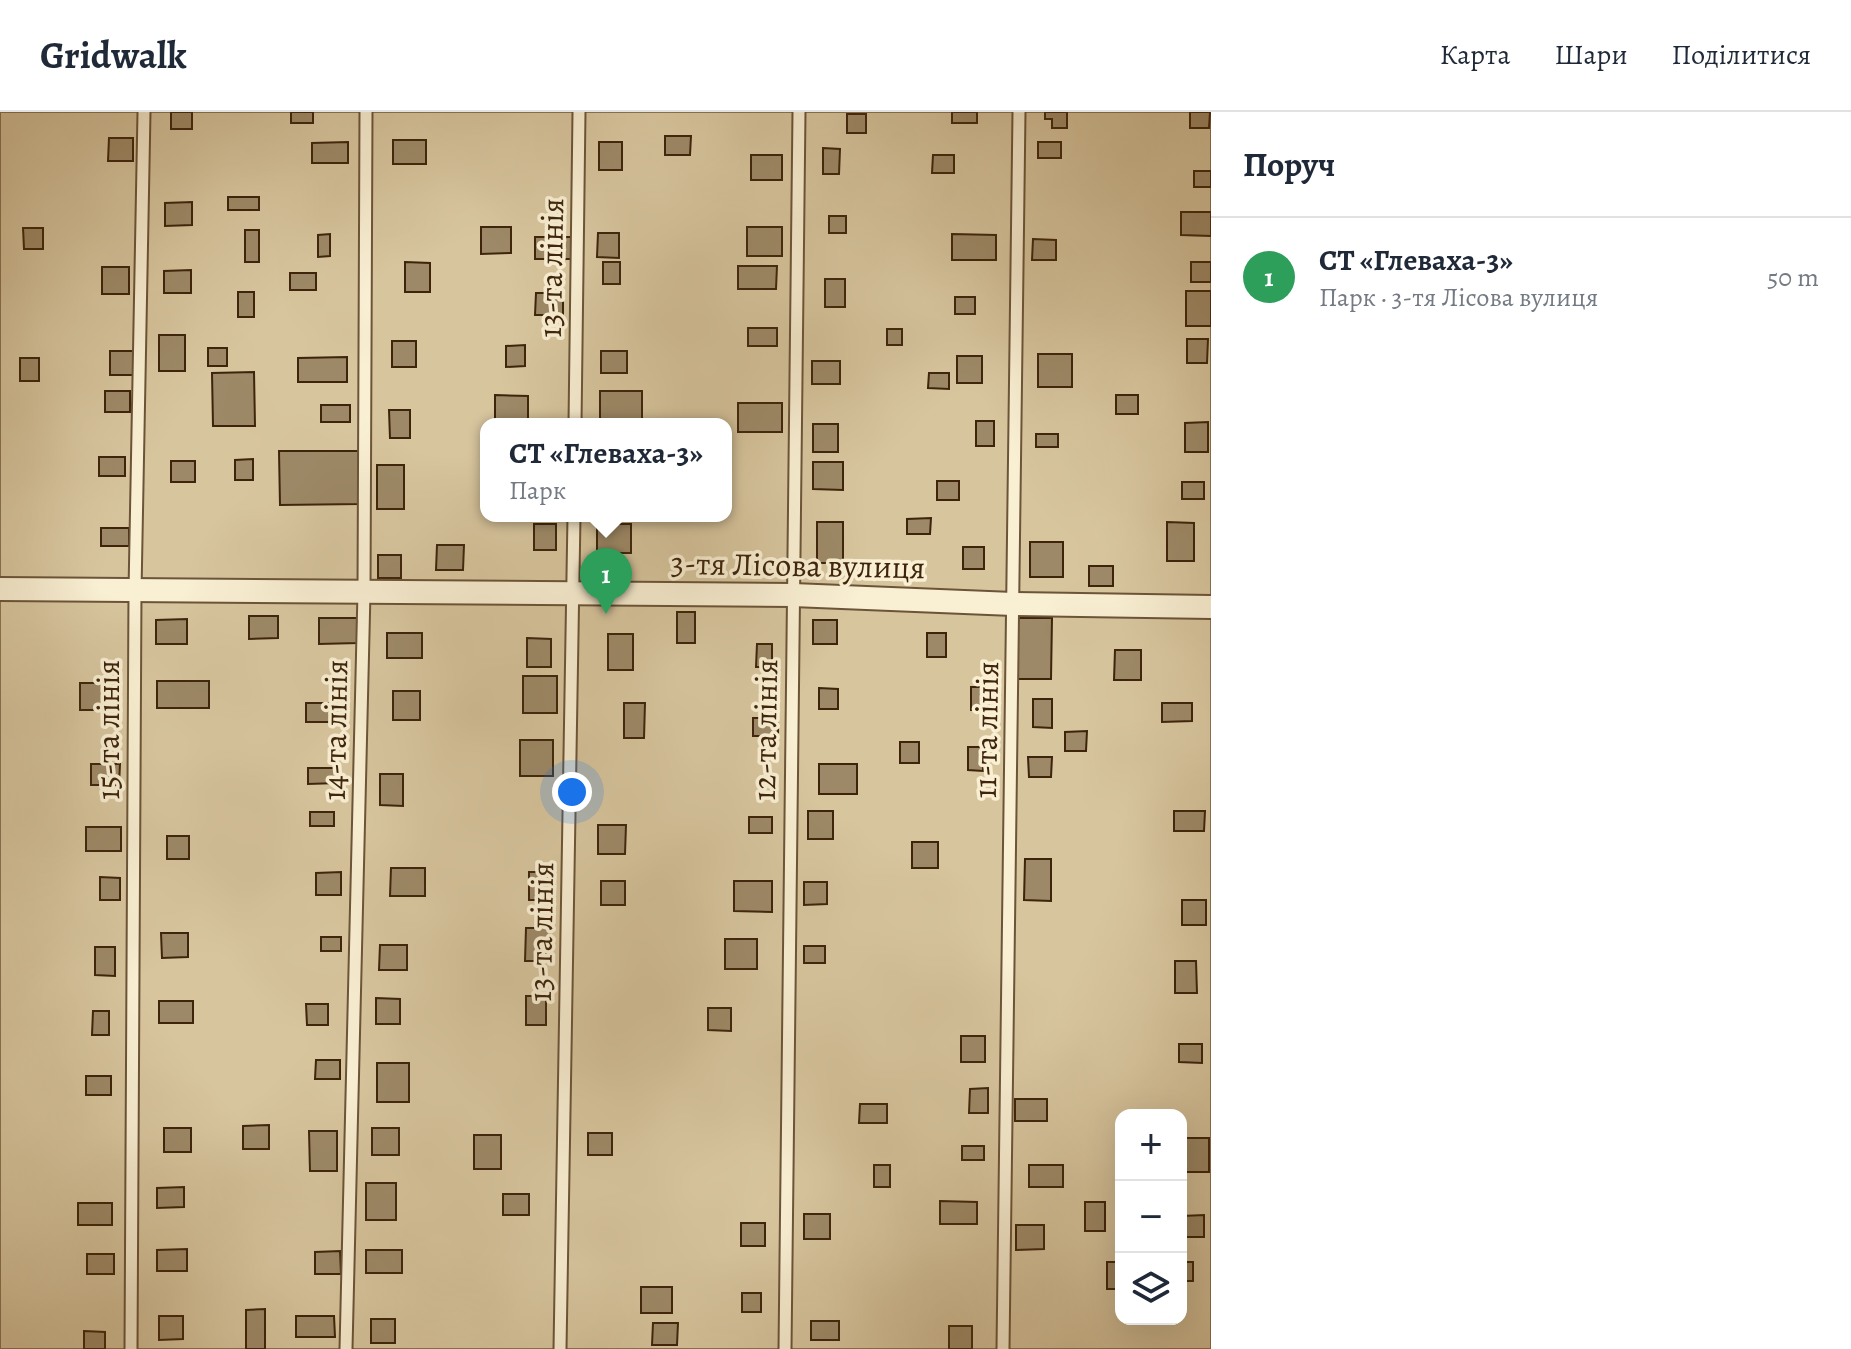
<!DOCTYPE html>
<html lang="uk">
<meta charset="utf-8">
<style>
body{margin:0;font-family:Alegreya,serif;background:#f6f6f7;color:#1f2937}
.controls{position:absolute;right:24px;bottom:24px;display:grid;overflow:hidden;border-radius:16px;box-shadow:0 8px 32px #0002}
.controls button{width:72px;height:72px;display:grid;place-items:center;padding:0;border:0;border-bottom:2px solid #e0e1e3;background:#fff;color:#1f2937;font:40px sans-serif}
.you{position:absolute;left:572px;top:680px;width:28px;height:28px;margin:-20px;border:6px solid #fff;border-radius:50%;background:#1a73e8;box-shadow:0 0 0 12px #1a73e833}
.badge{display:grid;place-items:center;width:52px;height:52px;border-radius:50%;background:#8f2418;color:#fff;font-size:26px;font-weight:700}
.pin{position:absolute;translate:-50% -66px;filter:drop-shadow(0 2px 4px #0008)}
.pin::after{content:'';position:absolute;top:42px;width:28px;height:24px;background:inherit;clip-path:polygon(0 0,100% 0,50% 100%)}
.popup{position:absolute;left:480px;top:306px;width:252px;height:104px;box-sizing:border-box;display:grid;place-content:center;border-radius:16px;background:#fff;filter:drop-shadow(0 2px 6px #0005);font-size:26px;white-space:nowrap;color:#747a83}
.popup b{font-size:30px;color:#1f2937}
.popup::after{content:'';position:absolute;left:50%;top:100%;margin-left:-16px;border:16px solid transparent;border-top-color:#fff}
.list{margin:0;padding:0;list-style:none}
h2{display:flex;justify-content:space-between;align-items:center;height:104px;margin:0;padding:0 32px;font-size:34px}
h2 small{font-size:26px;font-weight:400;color:#747a83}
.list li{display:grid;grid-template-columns:52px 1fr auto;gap:24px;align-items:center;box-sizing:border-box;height:120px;padding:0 32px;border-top:2px solid #e0e1e3}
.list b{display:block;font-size:30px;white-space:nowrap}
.list p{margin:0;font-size:26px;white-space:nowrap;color:#747a83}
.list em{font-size:26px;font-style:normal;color:#747a83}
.icon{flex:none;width:44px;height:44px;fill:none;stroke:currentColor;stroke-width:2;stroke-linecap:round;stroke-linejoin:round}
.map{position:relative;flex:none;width:1211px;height:1237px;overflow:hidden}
header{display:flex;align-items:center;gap:48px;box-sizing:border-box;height:112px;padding:0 40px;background:#fff;border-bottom:2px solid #e0e1e3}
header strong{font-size:38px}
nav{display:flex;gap:44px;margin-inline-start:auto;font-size:28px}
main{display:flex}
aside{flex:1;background:#fff}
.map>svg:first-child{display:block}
.green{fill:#d7c59e;stroke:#8a7454;stroke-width:2;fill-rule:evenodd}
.building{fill:#9d8967;stroke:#3d240b;stroke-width:2}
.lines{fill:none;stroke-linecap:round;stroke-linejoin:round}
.service-casing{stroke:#6b5437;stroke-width:15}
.minor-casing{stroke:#6b5437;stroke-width:26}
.service{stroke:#f9efd3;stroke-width:11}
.minor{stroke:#f9efd3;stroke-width:22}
.labels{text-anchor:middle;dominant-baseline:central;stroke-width:7;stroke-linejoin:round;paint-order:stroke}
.street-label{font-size:32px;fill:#3d240b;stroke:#f9efd3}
</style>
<header>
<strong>Gridwalk</strong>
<nav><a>Карта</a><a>Шари</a><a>Поділитися</a></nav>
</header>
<main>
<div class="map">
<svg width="1211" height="1237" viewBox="0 0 1211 1237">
<rect width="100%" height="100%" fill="#f6e6bc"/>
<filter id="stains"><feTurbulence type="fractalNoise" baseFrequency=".0025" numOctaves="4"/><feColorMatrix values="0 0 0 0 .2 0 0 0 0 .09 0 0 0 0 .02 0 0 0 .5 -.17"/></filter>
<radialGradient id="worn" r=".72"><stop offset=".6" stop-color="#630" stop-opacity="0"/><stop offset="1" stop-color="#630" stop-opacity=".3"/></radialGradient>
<path class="green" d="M0,0H1211V1237H0ZM486,312H726V404H486ZM1121,1003H1181V1207H1121Z"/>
<path class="building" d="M171,0H192V17H171Z
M291,0H313V11H291Z
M952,0H977V11H952Z
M1045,0H1067V16H1052V7H1045Z
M1190,0H1210L1209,16H1190Z
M847,2H866V21H847Z
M665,24H691L690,43H665Z
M109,26H133V49H108Z
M393,28H426V52H393Z
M348,30V51H312V31Z
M599,30H622V58H599Z
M1038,30H1061V46H1038Z
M823,36L840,37L839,62H823Z
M751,43H782V68H751Z
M933,43H954V61H932Z
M1194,59H1211V75H1194Z
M228,85H259V98H228Z
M192,90V113L165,114V91Z
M1181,100H1211V124L1181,123Z
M829,104H846V121H829Z
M481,115H511V141L481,142Z
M747,115H782V144H747Z
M23,116H43V137H24Z
M245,118H259V150H245Z
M598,121H619V146L597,145Z
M330,122V144L318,145V123Z
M952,122L996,123V148H952Z
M535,125H572V147H535Z
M1033,127L1056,128V148H1032Z
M405,150L430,151V180H405Z
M603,150H620V172H603Z
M1191,150H1211V170H1191Z
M738,154H777L776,177H738Z
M102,155H129V182H102Z
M191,158V181H164V159Z
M290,161H316V178H290Z
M825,167H845V195H825Z
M1186,179H1211V214H1186Z
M238,180H254V205H238Z
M536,181H563V203H535Z
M955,185H975V202H955Z
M748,216H777V234H748Z
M887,217H902V233H887Z
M159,223H185V259H159Z
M1187,227H1208L1207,251H1187Z
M392,229H416V255H392Z
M525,233V254L506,255V234Z
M208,236H227V254H208Z
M110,239H134V263H110Z
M601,239H627V261H601Z
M1038,242H1072V275H1038Z
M957,244H982V271H957Z
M347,245V270H298V246Z
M20,246H39V269H20Z
M812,249H840V272H812Z
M254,260L255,314H213L212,261Z
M929,261H949V277L928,276Z
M105,279H130V300H105Z
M600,279H642V312H600Z
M495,283L528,284V312H495Z
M1116,283H1138V302H1116Z
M738,291H782V320H738Z
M321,293H350V310H321Z
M389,298H410V326H390Z
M976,309H994V334H976Z
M1208,310V340H1185V311Z
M813,312H838V340H813Z
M1036,322H1058V335H1036Z
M279,339H360V392L280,393Z
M99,345H125V364H99Z
M253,347V368H235V348Z
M171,349H195V370H171Z
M813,350H843V378L813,377Z
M377,353H404V397H377Z
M937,369H959V388H937Z
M1182,370H1204V387H1182Z
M931,406L930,422H907V407Z
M817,410H843V451H817Z
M1167,410L1194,411V449H1167Z
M534,412H556V438H534Z
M597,412H631V441H597Z
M101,416H129V434H101Z
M1030,430H1063V465H1030Z
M437,433H464L463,458H436Z
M963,435H984V457H963Z
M378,443H401V466H378Z
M1089,454H1113V474H1089Z
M677,500H695V531H677Z
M249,504H278V526L249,527Z
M319,506H358V531L319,532Z
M1017,506H1052L1051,567H1017Z
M187,507V532H156V508Z
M813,508H837V532H813Z
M387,521H422V546H387Z
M927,521H946V545H927Z
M608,522H633V558H608Z
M527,526L551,527V555H527Z
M757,532H772V555H756Z
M1115,538H1141V568H1114Z
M523,564H557V601H523Z
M157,569H209V596H157Z
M80,571H115V598H80Z
M971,575H989V598H971Z
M819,576L838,577V597H819Z
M393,579H420V608H393Z
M1033,587H1052V616L1033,615Z
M306,591H337V610H306Z
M624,591H645L644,626H624Z
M1162,591H1192V609L1162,610Z
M753,606H778V624H753Z
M1087,619L1086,639H1065V620Z
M520,628H553V664H520Z
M900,630H919V651H900Z
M968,635H984L983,659L968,658Z
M1028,645H1052L1051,665H1029Z
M91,652H120L119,673H91Z
M819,652H857V682H819Z
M308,656H338V671L308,672Z
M380,662H403V694L380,693Z
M808,699H833V727H808Z
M1174,699H1205L1204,719H1174Z
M310,700H334V714H310Z
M749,705H772V721H749Z
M598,713H626L625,742H598Z
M86,715H121V739H86Z
M167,724H189V747H167Z
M912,730H938V756H912Z
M1025,747H1051V789L1024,788Z
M391,756H425V784H390Z
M341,760V783H316V761Z
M529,760H555V788H529Z
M100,765L120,766V788H100Z
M601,769H625V793H601Z
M734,769H772V800L734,799Z
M804,770H827V792L804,793Z
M1182,788H1206V813H1182Z
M526,816H550L549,849H525Z
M161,821H188V845L162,846Z
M321,825H341V839H321Z
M725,827H757V857H725Z
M380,833H407V858H379Z
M804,834H825V851H804Z
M95,835H115V864L95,863Z
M1175,849H1196L1197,881H1175Z
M526,884H546V913H526Z
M376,886L400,887V912H376Z
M159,889H193V911H159Z
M306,892H328V913H307Z
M708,896H731V919L708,918Z
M93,899H109V923H92Z
M961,924H985V950H961Z
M1179,932H1202V951L1179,950Z
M316,948H340V967H315Z
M377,951H409V990H377Z
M86,964H111V983H86Z
M988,976V1001H969L970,977Z
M1015,987H1047V1009H1015Z
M860,992H887V1011H859Z
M269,1013V1037H243V1014Z
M164,1016H191V1040H164Z
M372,1016H399V1043H372Z
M309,1019H337V1059H310Z
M588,1021H612V1043H588Z
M474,1023H501V1057H474Z
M1181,1026H1209V1060H1181Z
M962,1034H984V1048H962Z
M874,1053H890V1075H874Z
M1029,1053H1063V1075H1029Z
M366,1071H396V1108H366Z
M184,1075V1095L157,1096V1076Z
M503,1082H529V1103H503Z
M940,1089L977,1090V1112H940Z
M1085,1090H1105V1119H1085Z
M78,1091H112V1113H78Z
M804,1102H830V1127H804Z
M1204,1103V1125H1182V1104Z
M741,1111H765V1134H741Z
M1016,1113H1044V1137L1016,1138Z
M187,1137V1159H157V1138Z
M366,1138H402V1161H366Z
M340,1139L341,1162H315V1140Z
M87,1142H114V1162H87Z
M1107,1150H1120L1119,1177H1107Z
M1181,1150H1193V1169H1181Z
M641,1175H672V1201H641Z
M742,1181H761V1200H742Z
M265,1197V1237H246V1198Z
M159,1204H183V1227L159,1228Z
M296,1204H334L335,1225H296Z
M371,1207H395V1231H371Z
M811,1209H839V1228H811Z
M653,1211H678L677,1233H652Z
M949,1214H972V1237H949Z
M84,1219L105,1220V1237H84Z"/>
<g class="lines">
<defs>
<path id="service" d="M575,312L579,0
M131,1237L135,479L144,0
M346,1237L364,480L366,0
M560,1237L574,404
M785,1237L799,0
M1003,1237L1019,0"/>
<path id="minor" d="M0,477L793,483L1013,492L1211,495"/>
</defs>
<use href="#service" class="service-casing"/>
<use href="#minor" class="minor-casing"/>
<use href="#service" class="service"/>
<use href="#minor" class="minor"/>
</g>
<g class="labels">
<g class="street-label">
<text transform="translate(551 156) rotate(-89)">13-та лінія</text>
<text transform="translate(798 453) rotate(1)">3-тя Лісова вулиця</text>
<text transform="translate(108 618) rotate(-90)">15-та лінія</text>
<text transform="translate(335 618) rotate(-89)">14-та лінія</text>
<text transform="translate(765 618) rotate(-89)">12-та лінія</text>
<text transform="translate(986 618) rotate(-89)">11-та лінія</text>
<text transform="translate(541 820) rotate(-89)">13-та лінія</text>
</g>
</g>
<rect width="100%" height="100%" filter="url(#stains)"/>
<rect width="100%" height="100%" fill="url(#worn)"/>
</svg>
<div class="controls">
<button>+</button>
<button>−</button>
<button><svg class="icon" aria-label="layers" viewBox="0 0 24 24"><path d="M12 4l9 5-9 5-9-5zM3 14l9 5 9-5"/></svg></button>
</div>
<div class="you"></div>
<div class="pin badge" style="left:606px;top:502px;background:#2e9e5b">1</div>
<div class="popup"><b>СТ «Глеваха-3»</b>Парк</div>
</div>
<aside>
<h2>Поруч<small></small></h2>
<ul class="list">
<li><span class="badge" style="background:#2e9e5b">1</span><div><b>СТ «Глеваха-3»</b><p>Парк · 3-тя Лісова вулиця</p></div><em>50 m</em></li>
</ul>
</aside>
</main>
